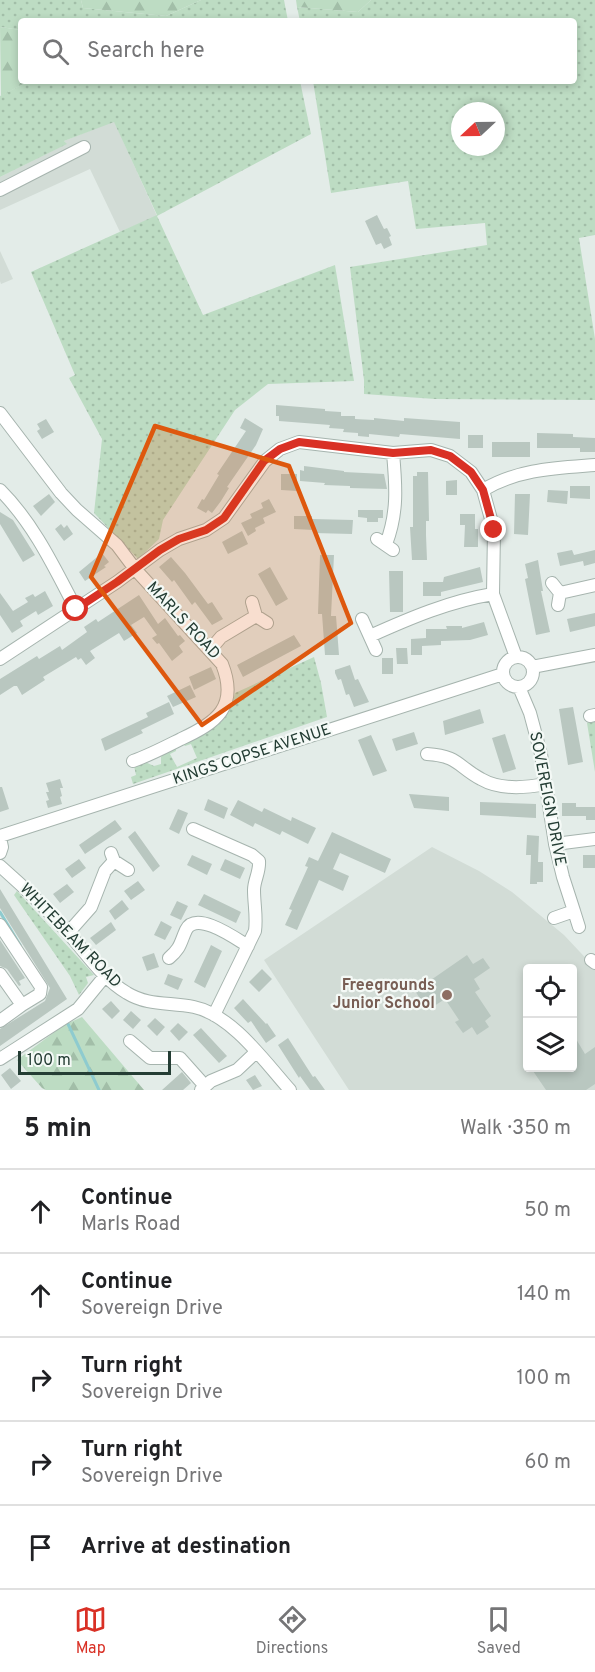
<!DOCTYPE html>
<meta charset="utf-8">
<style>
body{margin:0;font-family:Overpass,sans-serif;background:#f6f6f6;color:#202124}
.controls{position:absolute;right:18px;bottom:18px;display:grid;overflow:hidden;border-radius:6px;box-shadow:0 3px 9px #0003}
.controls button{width:54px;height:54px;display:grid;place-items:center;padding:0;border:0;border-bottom:2px solid #e0e0e0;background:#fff;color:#202124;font:30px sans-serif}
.compass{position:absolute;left:451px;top:102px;width:54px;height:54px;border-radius:50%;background:#fff;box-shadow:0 3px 9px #0003;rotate:248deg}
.scale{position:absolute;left:18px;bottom:15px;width:153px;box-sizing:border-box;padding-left:6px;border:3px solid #243d34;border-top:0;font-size:16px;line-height:21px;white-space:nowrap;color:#243d34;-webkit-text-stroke:4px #f4f9f6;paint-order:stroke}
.stop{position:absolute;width:18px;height:18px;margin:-14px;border:4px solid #d93025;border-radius:50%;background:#fff}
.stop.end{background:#d93025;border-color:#fff;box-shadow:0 2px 6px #0008}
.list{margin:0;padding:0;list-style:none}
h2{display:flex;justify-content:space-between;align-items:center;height:78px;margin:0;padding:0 24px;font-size:26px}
h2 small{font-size:20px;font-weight:400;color:#757577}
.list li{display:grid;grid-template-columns:39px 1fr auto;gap:18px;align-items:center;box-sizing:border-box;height:84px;padding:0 24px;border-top:2px solid #e0e0e0}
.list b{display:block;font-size:22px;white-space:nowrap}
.list p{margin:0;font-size:20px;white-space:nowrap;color:#757577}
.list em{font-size:20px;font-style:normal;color:#757577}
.icon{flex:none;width:33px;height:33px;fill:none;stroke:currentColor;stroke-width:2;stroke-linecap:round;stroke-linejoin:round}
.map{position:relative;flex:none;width:595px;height:1090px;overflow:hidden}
.search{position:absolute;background:#fff;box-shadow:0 3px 9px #0003;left:18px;right:18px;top:18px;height:66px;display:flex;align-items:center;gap:15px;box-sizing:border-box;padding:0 21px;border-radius:6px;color:#757577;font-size:22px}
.sheet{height:498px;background:#fff}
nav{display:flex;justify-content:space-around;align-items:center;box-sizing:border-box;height:84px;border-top:2px solid #e0e0e0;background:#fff;font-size:16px;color:#757577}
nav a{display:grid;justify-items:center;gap:3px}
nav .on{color:#d93025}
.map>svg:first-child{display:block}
.built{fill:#d2dcd6;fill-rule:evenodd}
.green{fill:url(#green-dots);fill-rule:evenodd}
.forest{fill:url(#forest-firs)}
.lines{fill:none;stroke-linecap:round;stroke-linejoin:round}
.stream{stroke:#8ecbcf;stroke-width:3}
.building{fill:#b9c7c0}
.minor-casing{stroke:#a6b4ae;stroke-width:14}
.minor{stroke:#fff;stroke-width:12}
.route{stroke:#d93025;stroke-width:8}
.marked{fill:#de580e;fill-opacity:0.2;stroke:#de580e;stroke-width:4.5;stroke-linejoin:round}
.education-dot{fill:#8d6e63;stroke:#f4f9f6;stroke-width:2}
.labels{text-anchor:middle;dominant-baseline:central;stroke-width:4.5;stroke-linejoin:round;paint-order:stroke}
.street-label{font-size:16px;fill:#243d34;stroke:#f4f9f6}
.education-label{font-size:16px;font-weight:bold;fill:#785e54;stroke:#f4f9f6;text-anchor:end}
</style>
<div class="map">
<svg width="595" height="1090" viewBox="0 0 595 1090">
<defs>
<pattern id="green-dots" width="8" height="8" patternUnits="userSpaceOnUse" patternTransform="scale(1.5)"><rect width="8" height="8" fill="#bddcc3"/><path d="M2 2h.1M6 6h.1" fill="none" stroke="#a2bea8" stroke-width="1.8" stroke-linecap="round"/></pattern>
<pattern id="forest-firs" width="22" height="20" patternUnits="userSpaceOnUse" patternTransform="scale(1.5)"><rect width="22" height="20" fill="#bddcc3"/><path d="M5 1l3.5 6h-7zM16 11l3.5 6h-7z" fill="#a2bea8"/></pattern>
</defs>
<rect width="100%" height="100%" fill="#e3ece8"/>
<path class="built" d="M114,121L157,216L120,232L90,169L0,210V177L66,144L64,141Z
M0,251L13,279L1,284L0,281Z
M432,847L479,871L512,892L564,935L595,968V1090H349L264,960ZM528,969H572V1068H528Z"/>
<path class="green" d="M0,0H81L83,8L166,16L201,0H284L288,21H21V30L0,27Z
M371,0H595V235L579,238L595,339V400L435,399L364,394V380L350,267L487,245L485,223L416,229L408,181L331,193L313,81H574V21H300L297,7L358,12ZM460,111H496V147H460Z
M29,81H300L311,134L157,216L203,315L335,265L354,381L268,384L235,410L163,520L159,539L138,559L94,513L102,439L69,378L75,375L31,272L157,215L114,122L64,141L67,144L0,177V96Z
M314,657L321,683L327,717L133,784L131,777L136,775L134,766L143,761L154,766L161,764V757L166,751L176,748V751L170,754L177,767L197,758L191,744L185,746L183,744L184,742C213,728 228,727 235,693Z
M595,721V772L587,723Z
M17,891L94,975L86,977L88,983L79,995L70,976L14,895Z"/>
<path class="forest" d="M81,0H201L166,16L83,8Z
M296,0H371L358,12L297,7Z
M0,27L21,30V81H29L1,96Z
M82,1017L144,1090H46L42,1088L17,1060L64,1025Z"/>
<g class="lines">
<path class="stream" d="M0,912L20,945
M68,1024L99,1090"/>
</g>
<path class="building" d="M377,215L384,229L387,228L391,236L389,237L392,245L384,249L381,243L376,245L365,221Z
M276,405L325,409V411L341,412V416H355V419L374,420V418L404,421V418L460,422V439L400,434L399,437L369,434V437L358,436V433L343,432L344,429L329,428L330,425L279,421V416H276Z
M245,418L263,429L256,445L227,487L229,488L221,501L212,513L208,510L206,513L197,508L202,499L204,500L219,475L217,474L246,431L240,428Z
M46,419L54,432L42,439L37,431L40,429L37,424Z
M537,433L573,434V437L595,438V452H580V448H537Z
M468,435H483V448H468Z
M492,442H530V457H492Z
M304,466L344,471V472L384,474L387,489L350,488V486L324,485L325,483L300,481V470L304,471Z
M417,472H428L429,521H426V535L427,560H412L410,527H413V476H417Z
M281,474H297V491L281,490Z
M457,480V495H446V481Z
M570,486H590V499L570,498Z
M548,490L568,491L567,504L547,502Z
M49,494L55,502L41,516L33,506Z
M515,494H530L528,535L514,534Z
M269,499L276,512L263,518L265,523L255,528L256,531L248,536L241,523L252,518L250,514L263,508L261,503Z
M358,510H383V518H378V522H367V518L358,517Z
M0,512L13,520L35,555L23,562L0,524Z
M460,514H475V529H478V547H464L465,525H460Z
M294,516H312V519L353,520L352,534L314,533V530L294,529Z
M61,524L64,528L67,525L73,534L64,541L55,529Z
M242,531L248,544L228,554L222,542Z
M572,550L574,555L595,550V563L584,566L583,561L560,566L557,553Z
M102,553L109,562L104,566L106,567L85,581L79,572Z
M320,555H334L331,616H336L339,655H325L322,614H318Z
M171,557L185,573L208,604L212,602L223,619L212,625L195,602L192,605L174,580L172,582L159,567Z
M538,560L543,591H541L550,632L536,635L525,579L528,578L525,564Z
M270,567L288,599L276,606L258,574Z
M480,567L483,582L441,592V596H423V582H443L444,577Z
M389,571H403V612H390Z
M45,591L53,606L38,615L36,611L20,621L23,626L12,633L0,615V593L13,611L28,602L25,598L33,594L35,597Z
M139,595L158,624L165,618L178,636L180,635L185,641L179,646L183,652L172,661L159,643L157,644L152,638L157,635L144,617L131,625L137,633L124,641L119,633L90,651L95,658L86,665L81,658L78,660L76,657L43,677L45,680L22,695L17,686H14L0,695V679L37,656L39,659L60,646L62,650L87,632L84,627L96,619L98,622Z
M595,613V626L570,632L567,619Z
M484,622L488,635L470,640L441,641V645L422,646V655H411V639L426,638V629H447L446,626H462V628Z
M294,635L301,646L243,677L237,665Z
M396,648H407L408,664H397Z
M382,658H393V674H382Z
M350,665L355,680L358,679L369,702L354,707L349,694L346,695L341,679L338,680L335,673V670Z
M211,667L216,679L194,690L189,677Z
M190,685L196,697L173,707L167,696Z
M169,702L174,714L141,730L143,733L105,751L101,739L148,717L146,713Z
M573,707L583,762L568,765L559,709Z
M480,709L484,723L445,735L443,721Z
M414,732L418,744L396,751L392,739Z
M505,734L516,769L503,773L492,738Z
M371,735L387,771L373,776L358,740Z
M60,779L63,788H60L62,796L60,797L62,804L48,808L46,801L49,800L46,792H49L46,783Z
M0,787H2L9,809L0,812Z
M409,794L449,797V811L414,808Z
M208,799L228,808L224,819L204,810Z
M238,800L262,812L264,808L291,821L292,817L316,828L308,844L282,831L280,835L255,823L253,827L230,815Z
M480,802L536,804V818L480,815Z
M562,803H576V807H595V820H586V816H562Z
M178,809L188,813L179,834L169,829Z
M115,820L122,829L85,854L79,845Z
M135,831L160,866L153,872L128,837Z
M332,832L391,859L385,873L340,853L333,869L349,876L343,891L319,880L297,930L285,925L292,910L289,909L308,867L305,866L309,857L318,861Z
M527,835L539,836L538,862H543V882H537V884H530L531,855H526Z
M192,855L212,864L207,875L187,865Z
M583,855H595V868H583Z
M79,859L86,868L72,878L65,869Z
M225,859L245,868L240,879L220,870Z
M138,881L145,890L131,900L124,891Z
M67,884L74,892L60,903L53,894Z
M0,889L67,999L0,1046V1029L45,1001L50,988L0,908Z
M204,894L241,912L236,923L198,905Z
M122,900L129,909L115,920L109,911Z
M177,901L188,906L181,920L170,915Z
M161,921L172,927L165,940L154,935Z
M111,922L116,930L96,945L90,938Z
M0,940L25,978L19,981L21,985L19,986L7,969L0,966Z
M211,945L222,951L205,988L194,982Z
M154,953L159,967L147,971L142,957Z
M467,955L473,964L483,958L490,968L474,979L480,989L475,992L491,1016L485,1021L489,1027L477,1035L472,1027L463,1033L455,1022L459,1020L445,999L428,1010L415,991Z
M262,969L272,979L259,992L249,982Z
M168,974L183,979L178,990L164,984Z
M243,999L266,1024L267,1023L276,1036L266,1043L251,1021L248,1023L234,1008Z
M111,1001L120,1011L112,1019L102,1009Z
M131,1011L141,1020L133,1029L123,1020Z
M155,1018L165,1027L157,1036L147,1026Z
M178,1023L188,1032L179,1041L170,1031Z
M201,1028L227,1056L219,1063L193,1035Z
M573,1034L585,1054L595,1047V1084L586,1090H546L531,1068H573Z
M288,1038L313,1077L315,1076L325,1090H310L300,1076L299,1078L278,1045Z
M10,1068L21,1081L11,1089L1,1075Z
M182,1072L191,1083L183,1090H162Z
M255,1075L262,1086L253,1090L246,1080Z"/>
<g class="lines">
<defs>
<path id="minor" d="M0,190L84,147
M0,413L61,493L77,510L117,545L135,569L222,664C239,707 216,723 181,739C165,747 150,755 133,761
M0,490C34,524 54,567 76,609
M483,490C518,469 556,468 595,465
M377,539L393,550
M386,544C398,513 396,486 393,453
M552,583L560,593L595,585
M252,602L256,616L267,623
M558,605L560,593
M362,619L376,650
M370,636C410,618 450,601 493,594
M210,650L221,637L256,616
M503 672a15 15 0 1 1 30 0a15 15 0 1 1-30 0Z
M0,659L117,582L160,550L179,539L206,530L224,518L265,461L280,449L299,442L393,453L431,450L450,456L471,472L483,490L494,530L493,594L516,657
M532,667L595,655
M519,687L530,713L541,754L555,844L563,877L574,911L554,918
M590,716L595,715
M427,754C459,756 457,766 481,779C500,790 525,788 545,784
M193,829L252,855L259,861C260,872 254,880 254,890C254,904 257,917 255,931L214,1015
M0,836L503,674
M0,838L2,847L0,853
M555,844L595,839
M111,853L114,861L128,870
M0,866C24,887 48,910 69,934C87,954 103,979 127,993C148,1006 170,1002 194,1007C232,1015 265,1062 290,1090
M574,911L579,927
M0,925L41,987L40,994L22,1005
M68,933L91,907L105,871L114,861
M169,958C181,948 180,943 186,930C196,910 235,938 248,946
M591,960L595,963
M0,974L22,1005L0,1021
M130,1041L150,1058H180L205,1086
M0,1059L78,1009L105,976
M201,1090L211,1081L237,1070L256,1052"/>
</defs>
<use href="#minor" class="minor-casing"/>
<use href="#minor" class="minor"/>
</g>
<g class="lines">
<path class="route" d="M76,609L117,582L160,550L179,539L206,530L224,518L264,461L280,449L299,442L393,453L431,450L450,456L471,472L483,490L494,530"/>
</g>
<path class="marked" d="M155,426L289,466L351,623L202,725L91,577Z"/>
<circle class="education-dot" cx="447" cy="995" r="6"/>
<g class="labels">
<g class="street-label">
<text transform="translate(183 621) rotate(47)">MARLS ROAD</text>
<text transform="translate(252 755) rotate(-18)">KINGS COPSE AVENUE</text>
<text transform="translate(547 799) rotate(79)">SOVEREIGN DRIVE</text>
<text transform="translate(70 936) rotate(46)">WHITEBEAM ROAD</text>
</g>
<g class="education-label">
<text x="435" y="986">Freegrounds<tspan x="435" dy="18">Junior School</tspan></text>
</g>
</g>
</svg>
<div class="controls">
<button><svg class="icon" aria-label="locate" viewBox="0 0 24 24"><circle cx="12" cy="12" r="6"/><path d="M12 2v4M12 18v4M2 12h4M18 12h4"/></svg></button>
<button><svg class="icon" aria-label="layers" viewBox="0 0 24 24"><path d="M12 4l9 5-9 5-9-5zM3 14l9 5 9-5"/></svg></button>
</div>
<svg class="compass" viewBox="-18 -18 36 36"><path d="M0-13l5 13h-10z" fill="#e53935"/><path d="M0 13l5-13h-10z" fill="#757577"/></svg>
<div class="scale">100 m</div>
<div class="stop" style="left:76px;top:609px"></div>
<div class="stop end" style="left:494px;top:530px"></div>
<div class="search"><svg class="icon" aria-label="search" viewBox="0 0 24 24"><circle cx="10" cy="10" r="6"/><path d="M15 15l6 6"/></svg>Search here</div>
</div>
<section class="sheet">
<h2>5 min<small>Walk · 350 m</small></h2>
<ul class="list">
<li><svg class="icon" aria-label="ahead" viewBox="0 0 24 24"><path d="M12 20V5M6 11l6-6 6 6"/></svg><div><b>Continue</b><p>Marls Road</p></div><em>50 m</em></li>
<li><svg class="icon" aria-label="ahead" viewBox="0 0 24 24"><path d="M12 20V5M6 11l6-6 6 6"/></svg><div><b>Continue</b><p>Sovereign Drive</p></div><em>140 m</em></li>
<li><svg class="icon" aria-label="right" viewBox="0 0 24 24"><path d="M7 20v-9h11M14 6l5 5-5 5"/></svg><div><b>Turn right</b><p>Sovereign Drive</p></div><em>100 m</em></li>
<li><svg class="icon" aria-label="right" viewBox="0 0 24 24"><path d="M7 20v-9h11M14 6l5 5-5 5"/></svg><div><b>Turn right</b><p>Sovereign Drive</p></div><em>60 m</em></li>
<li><svg class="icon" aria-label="arrive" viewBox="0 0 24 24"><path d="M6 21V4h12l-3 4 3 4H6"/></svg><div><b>Arrive at destination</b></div></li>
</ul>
</section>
<nav>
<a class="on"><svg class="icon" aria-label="map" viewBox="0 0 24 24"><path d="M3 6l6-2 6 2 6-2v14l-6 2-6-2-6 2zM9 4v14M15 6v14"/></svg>Map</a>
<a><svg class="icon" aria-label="directions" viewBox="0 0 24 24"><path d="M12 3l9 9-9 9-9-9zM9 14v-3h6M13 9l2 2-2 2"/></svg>Directions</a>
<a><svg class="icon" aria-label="saved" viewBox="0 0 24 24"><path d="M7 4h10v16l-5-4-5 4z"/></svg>Saved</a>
</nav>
